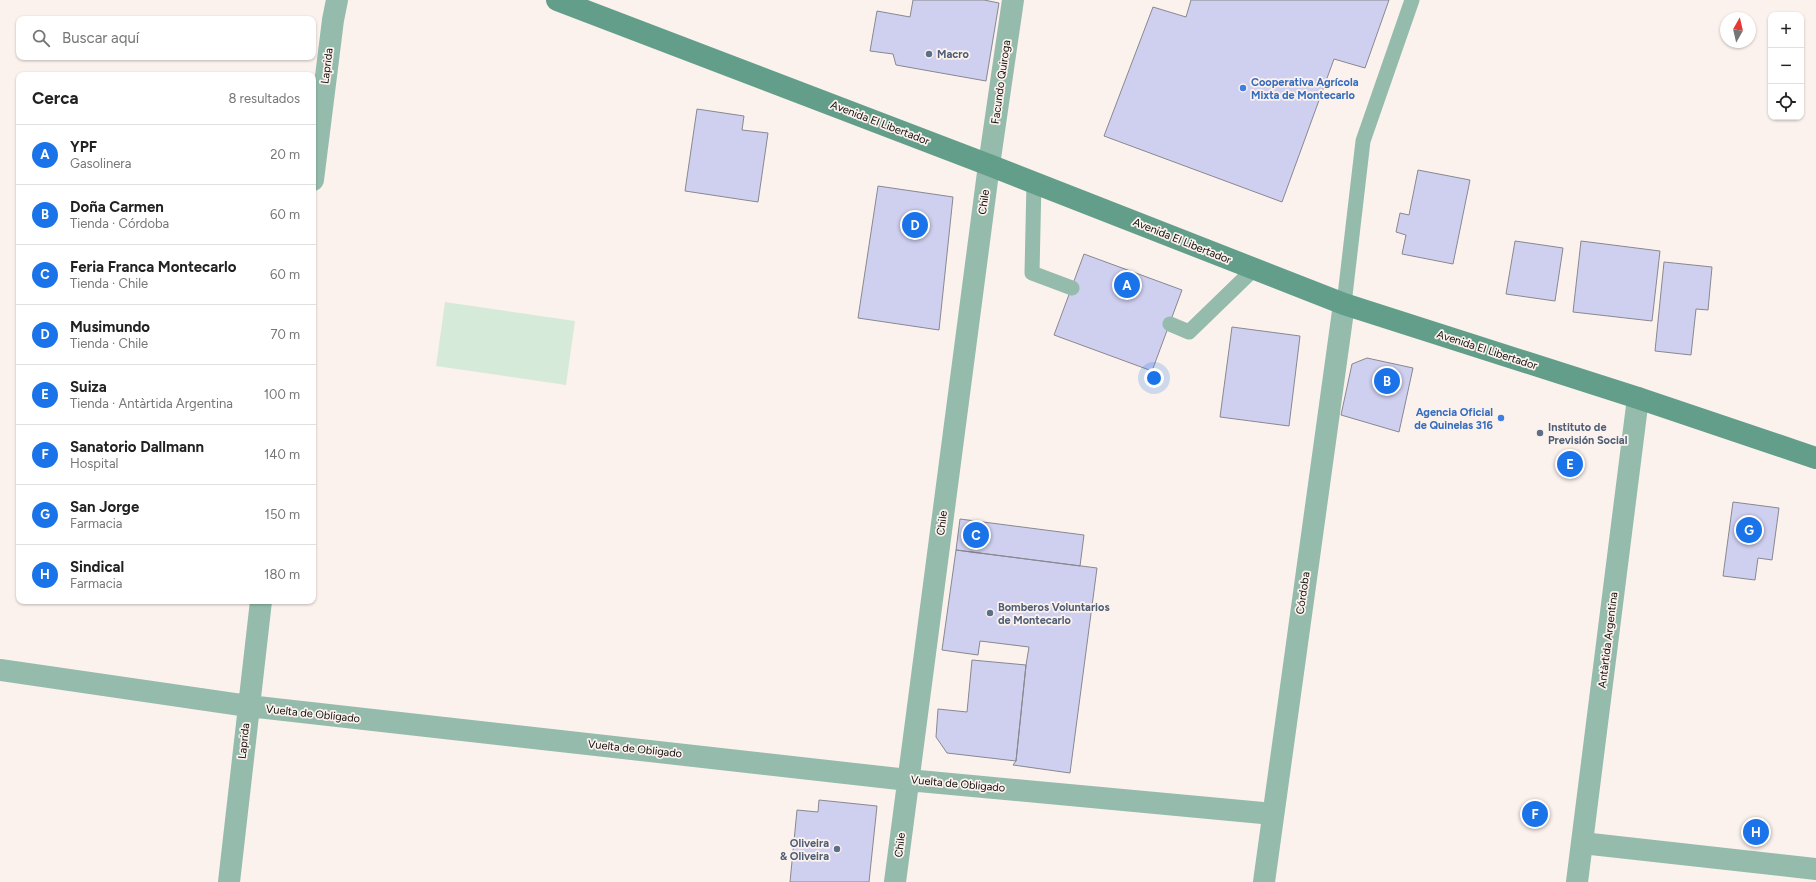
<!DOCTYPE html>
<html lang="es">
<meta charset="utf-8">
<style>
body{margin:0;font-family:Figtree,sans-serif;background:#f2f2f2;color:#222}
.controls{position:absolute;right:12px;top:12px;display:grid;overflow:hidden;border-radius:8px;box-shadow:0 1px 3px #0004}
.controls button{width:36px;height:36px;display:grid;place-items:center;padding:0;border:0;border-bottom:1px solid #e0e0e0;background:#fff;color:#222;font:20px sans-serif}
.compass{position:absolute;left:1720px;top:12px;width:36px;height:36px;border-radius:50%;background:#fff;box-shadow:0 1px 3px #0004;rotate:8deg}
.you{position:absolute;left:1154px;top:378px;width:14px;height:14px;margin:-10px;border:3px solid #fff;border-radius:50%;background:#1a73e8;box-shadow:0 0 0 6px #1a73e833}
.badge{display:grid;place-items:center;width:26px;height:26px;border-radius:50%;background:#1a73e8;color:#fff;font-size:13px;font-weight:700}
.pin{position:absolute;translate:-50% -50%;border:2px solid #fff;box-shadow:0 1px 4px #0006}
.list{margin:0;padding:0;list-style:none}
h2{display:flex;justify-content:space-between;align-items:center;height:52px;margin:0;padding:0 16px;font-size:17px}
h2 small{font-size:13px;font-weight:400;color:#767676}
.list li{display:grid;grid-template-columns:26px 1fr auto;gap:12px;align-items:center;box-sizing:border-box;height:60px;padding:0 16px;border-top:1px solid #e0e0e0}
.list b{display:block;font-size:15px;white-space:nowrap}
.list p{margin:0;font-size:13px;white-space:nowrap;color:#767676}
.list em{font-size:13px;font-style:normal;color:#767676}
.icon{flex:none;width:22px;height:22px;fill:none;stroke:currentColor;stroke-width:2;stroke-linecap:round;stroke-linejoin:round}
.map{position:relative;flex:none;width:1816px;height:882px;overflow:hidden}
.search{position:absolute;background:#fff;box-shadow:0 1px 3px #0004;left:16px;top:16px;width:300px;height:44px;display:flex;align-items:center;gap:10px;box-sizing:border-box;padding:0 14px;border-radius:8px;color:#767676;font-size:15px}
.panel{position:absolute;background:#fff;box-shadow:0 1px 3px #0004;left:16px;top:72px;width:300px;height:532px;border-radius:8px}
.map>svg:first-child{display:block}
.green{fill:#d6ead9}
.building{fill:#cfcfef;stroke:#888890}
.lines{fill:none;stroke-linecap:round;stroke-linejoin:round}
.service{stroke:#94bbac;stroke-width:15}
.minor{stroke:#94bbac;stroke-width:22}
.secondary{stroke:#629e8a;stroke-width:22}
.service-dot{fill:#5c6f8a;stroke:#fcf2ed;stroke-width:1.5}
.shop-dot{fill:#3f7fe0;stroke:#fcf2ed;stroke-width:1.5}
.labels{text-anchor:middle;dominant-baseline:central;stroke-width:3.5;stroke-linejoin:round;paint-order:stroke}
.service-label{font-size:11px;font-weight:bold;fill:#4e5e75;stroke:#fcf2ed;text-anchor:start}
.street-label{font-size:11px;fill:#0f0c0b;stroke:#fcf2ed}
.shop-label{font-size:11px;font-weight:bold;fill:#366cbe;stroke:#fcf2ed;text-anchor:start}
</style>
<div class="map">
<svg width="1816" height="882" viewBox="0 0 1816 882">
<rect width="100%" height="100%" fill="#fcf2ed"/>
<path class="green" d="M445,302L575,321L566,385L436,366Z"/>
<path class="building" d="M913,0H984L999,3L986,81L896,65L893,54L870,51L877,11L910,17Z
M1191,0H1389L1365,68L1334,59L1282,202L1104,136L1153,7L1186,17Z
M697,109L744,116L742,130L768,133L758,202L685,191Z
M1418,170L1470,180L1453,264L1402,254L1406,235L1396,232L1400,213L1409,215Z
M878,186L953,197L939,330L858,318Z
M1515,241L1563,248L1555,301L1506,294Z
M1581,241L1660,251L1652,321L1573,312Z
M1084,254L1182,290L1152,371L1054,335Z
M1664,262L1712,267L1708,310L1696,309L1691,355L1655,351Z
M1232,327L1300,336L1289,426L1220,417Z
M1367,358L1413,368L1399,432L1341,415L1352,364Z
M1733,502L1779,508L1772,560L1758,558L1755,580L1723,576Z
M960,519L1084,535L1080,566L956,550Z
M956,550L1097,568L1070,773L1013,765L1016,761L1026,665L1029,647L980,641L978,655L942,650Z
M972,660L1026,665L1016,761L947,753L936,737L938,709L967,712Z
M819,800L877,806L869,882H790L797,810L818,812Z"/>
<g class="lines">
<path class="service" d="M1034,182L1032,273L1072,288
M1344,304L1363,141L1412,0
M1170,324L1189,332L1254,269"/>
<path class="minor" d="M313,180L333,20L337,0
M0,670L248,706L908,780L1273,814
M1582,843L1816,869
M229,882L261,601
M895,882L989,165L1013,0
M1264,882L1344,304
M1577,882L1638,398"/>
<path class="secondary" d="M557,0L989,165L1344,304L1638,398L1816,458"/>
</g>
<g class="service-dot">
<circle cx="929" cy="54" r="4"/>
<circle cx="1540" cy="433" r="4"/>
<circle cx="990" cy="613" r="4"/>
<circle cx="837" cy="849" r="4"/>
</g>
<g class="shop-dot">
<circle cx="1243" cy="88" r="4"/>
<circle cx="1501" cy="418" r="4"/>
</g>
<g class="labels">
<g class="service-label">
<text x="937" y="54">Macro</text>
<text x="1548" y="427">Instituto de<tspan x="1548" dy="13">Previsión Social</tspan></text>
<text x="998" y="607">Bomberos Voluntarios<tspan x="998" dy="13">de Montecarlo</tspan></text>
<text x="829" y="843" text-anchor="end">Oliveira<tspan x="829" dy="13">&amp; Oliveira</tspan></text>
</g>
<g class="street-label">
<text transform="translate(327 66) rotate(-83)">Laprida</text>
<text transform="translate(1001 82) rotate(-82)">Facundo Quiroga</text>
<text transform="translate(880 123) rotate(21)">Avenida El Libertador</text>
<text transform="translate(984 202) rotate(-82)">Chile</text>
<text transform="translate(1182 241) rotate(22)">Avenida El Libertador</text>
<text transform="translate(1487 350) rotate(18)">Avenida El Libertador</text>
<text transform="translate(942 523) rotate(-83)">Chile</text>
<text transform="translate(1303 593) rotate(-82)">Córdoba</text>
<text transform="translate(1608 640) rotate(-83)">Antàrtida Argentina</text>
<text transform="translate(313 714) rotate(6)">Vuelta de Obligado</text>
<text transform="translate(244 741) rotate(-84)">Laprida</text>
<text transform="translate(635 749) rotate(6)">Vuelta de Obligado</text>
<text transform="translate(958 784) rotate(5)">Vuelta de Obligado</text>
<text transform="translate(900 845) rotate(-83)">Chile</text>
</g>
<g class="shop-label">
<text x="1251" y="82">Cooperativa Agrícola<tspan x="1251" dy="13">Mixta de Montecarlo</tspan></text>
<text x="1493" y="412" text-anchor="end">Agencia Oficial<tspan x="1493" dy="13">de Quinelas 316</tspan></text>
</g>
</g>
</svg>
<div class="controls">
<button>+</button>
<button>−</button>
<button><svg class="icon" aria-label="locate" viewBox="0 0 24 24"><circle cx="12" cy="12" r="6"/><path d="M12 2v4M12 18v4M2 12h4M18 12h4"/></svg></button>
</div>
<svg class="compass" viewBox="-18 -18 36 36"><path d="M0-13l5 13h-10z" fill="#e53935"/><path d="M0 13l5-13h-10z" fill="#767676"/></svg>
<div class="you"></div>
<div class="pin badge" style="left:1127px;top:285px">A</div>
<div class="pin badge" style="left:1387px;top:381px">B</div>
<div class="pin badge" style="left:976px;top:535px">C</div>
<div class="pin badge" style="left:915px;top:225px">D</div>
<div class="pin badge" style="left:1570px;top:464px">E</div>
<div class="pin badge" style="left:1535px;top:814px">F</div>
<div class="pin badge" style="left:1749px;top:530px">G</div>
<div class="pin badge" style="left:1756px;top:832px">H</div>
<div class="search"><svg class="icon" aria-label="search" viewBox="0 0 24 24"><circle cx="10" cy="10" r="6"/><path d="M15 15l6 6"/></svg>Buscar aquí</div>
<section class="panel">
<h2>Cerca<small>8 resultados</small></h2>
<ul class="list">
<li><span class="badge">A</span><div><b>YPF</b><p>Gasolinera</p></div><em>20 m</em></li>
<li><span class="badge">B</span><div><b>Doña Carmen</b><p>Tienda · Córdoba</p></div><em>60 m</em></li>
<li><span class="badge">C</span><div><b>Feria Franca Montecarlo</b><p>Tienda · Chile</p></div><em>60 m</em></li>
<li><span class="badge">D</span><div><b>Musimundo</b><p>Tienda · Chile</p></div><em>70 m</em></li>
<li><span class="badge">E</span><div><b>Suiza</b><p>Tienda · Antàrtida Argentina</p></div><em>100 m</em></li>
<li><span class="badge">F</span><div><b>Sanatorio Dallmann</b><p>Hospital</p></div><em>140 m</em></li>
<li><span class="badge">G</span><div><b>San Jorge</b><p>Farmacia</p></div><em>150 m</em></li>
<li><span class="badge">H</span><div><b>Sindical</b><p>Farmacia</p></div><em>180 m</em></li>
</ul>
</section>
</div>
